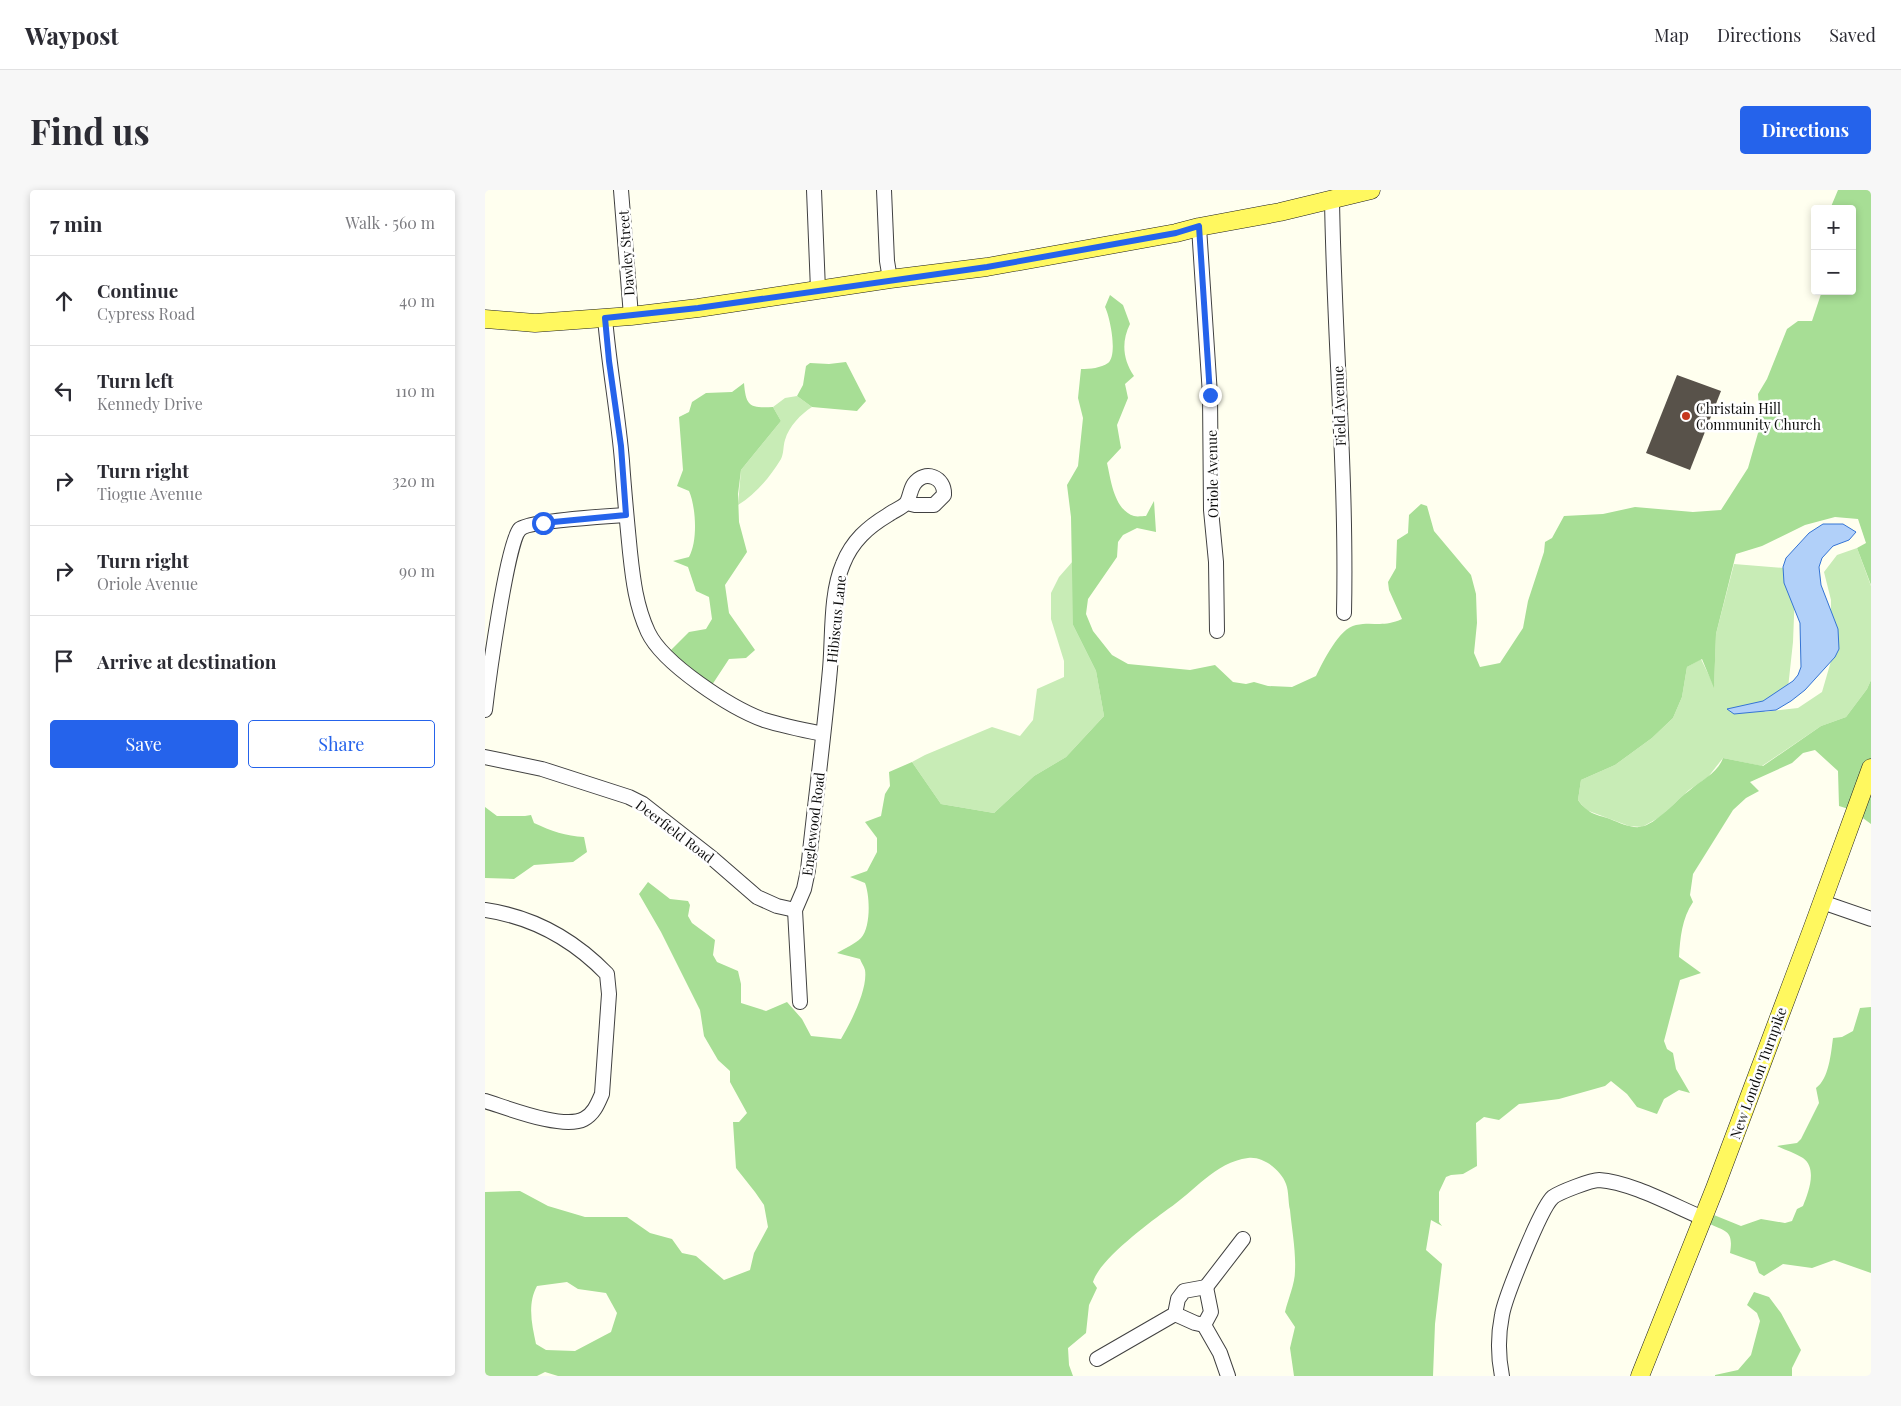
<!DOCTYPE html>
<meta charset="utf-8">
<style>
body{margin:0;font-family:"Playfair Display",serif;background:#f7f7f7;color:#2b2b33}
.controls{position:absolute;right:15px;top:15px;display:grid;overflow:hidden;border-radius:5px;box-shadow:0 2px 8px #0003}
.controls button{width:45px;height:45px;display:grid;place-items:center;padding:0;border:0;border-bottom:1px solid #e1e1e2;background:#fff;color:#2b2b33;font:25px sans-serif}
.stop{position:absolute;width:15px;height:15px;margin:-11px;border:4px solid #2563eb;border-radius:50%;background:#fff}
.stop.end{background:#2563eb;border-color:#fff;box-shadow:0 1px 5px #0008}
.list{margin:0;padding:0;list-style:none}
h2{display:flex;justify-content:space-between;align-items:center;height:65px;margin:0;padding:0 20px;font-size:21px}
h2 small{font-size:16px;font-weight:400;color:#7c7c81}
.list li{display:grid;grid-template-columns:32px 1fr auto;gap:15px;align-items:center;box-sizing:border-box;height:90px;padding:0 20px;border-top:1px solid #e1e1e2}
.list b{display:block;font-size:19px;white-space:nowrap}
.list p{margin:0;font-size:16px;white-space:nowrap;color:#7c7c81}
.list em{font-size:16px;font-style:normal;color:#7c7c81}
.actions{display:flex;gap:10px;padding:15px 20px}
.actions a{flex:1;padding:11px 0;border:1px solid #2563eb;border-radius:5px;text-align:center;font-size:18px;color:#2563eb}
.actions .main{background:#2563eb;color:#fff}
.icon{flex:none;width:28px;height:28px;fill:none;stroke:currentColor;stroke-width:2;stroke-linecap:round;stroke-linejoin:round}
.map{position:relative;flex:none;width:1386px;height:1186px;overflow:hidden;border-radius:5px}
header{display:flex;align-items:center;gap:30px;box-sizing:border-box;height:70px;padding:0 25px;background:#fff;border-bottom:1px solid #e1e1e2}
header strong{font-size:24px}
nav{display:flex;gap:28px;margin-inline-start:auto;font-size:18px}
.intro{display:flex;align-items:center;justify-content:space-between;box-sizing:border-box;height:120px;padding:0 30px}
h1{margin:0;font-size:35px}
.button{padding:12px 22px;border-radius:5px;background:#2563eb;color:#fff;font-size:18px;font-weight:700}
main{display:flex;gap:30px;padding:0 30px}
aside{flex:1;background:#fff;border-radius:5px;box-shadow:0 2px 8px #0003}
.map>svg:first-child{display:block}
.green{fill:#c8ecb6}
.forest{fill:#a7de95;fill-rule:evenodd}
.water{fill:#b1d0f9;stroke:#3474d5}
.building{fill:#58524a}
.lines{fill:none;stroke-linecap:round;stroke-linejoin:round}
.minor-casing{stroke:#414141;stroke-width:16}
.major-casing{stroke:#1f1f1f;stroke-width:19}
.minor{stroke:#fff;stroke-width:14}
.major{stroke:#fff85f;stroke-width:18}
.route{stroke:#2563eb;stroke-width:6}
.poi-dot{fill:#c6381e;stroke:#fff;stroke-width:2}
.labels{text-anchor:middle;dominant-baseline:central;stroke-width:5;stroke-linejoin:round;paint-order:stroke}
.street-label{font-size:14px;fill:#0e0e0e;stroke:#fff}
.poi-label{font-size:14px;fill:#0e0e0e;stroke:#fff;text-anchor:start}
</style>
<header>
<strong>Waypost</strong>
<nav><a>Map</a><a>Directions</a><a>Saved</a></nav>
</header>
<div class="intro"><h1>Find us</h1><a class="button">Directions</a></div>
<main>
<aside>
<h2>7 min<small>Walk · 560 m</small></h2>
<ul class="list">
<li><svg class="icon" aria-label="ahead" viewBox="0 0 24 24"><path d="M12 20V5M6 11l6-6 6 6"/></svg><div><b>Continue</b><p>Cypress Road</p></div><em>40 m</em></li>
<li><svg class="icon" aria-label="left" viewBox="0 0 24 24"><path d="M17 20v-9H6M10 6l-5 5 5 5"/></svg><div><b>Turn left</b><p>Kennedy Drive</p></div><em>110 m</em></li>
<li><svg class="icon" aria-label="right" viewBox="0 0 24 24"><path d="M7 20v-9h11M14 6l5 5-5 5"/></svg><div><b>Turn right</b><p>Tiogue Avenue</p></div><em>320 m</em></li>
<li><svg class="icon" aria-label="right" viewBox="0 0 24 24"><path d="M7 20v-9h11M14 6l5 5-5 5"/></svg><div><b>Turn right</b><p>Oriole Avenue</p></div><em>90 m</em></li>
<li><svg class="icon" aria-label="arrive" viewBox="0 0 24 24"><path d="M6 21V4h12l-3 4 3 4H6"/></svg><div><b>Arrive at destination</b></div></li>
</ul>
<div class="actions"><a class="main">Save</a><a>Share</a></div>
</aside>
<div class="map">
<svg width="1386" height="1186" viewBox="0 0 1386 1186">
<rect width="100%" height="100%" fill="#ffffef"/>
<g class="green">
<path d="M 312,206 L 327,217 C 316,224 304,236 300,250 C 298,256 299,263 296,269 C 285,287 271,304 253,315 L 256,280 L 296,231 L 288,217 L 300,208 Z"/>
<path d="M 1372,358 L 1386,396 L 1386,490 L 1382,499 L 1361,527 L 1336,536 L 1277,576 L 1238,568 L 1223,587 L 1204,600 L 1175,627 L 1157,637 L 1144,636 L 1101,620 L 1093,610 L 1096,590 L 1130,575 L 1167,548 L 1188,528 L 1197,507 L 1202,477 L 1216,469 L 1229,496 L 1231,444 L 1249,374 L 1299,378 L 1310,401 L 1308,452 L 1303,498 L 1279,522 L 1313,518 L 1337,502 L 1346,471 L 1346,410 L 1339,382 L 1352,365 Z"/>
<path d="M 588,371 L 588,435 L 611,481 L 619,526 L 581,567 L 549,586 L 509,623 L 456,614 L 427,572 L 440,565 L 507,537 L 535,546 L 548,530 L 552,499 L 579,487 L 579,471 L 566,429 L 566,403 L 574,387 Z"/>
</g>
<g class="forest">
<path d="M 1353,0 L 1386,0 L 1386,395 L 1372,358 L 1381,353 L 1373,329 L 1350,327 L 1320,335 L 1277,356 L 1251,364 L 1231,444 L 1229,498 L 1217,469 L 1202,477 L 1197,507 L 1188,528 L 1167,548 L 1130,575 L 1096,590 L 1093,610 C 1103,624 1110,624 1125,629 C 1135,633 1145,638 1155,637 C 1171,635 1192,609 1205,600 C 1216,590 1233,583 1238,568 L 1278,576 L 1336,536 L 1361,527 L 1382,499 L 1386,490 L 1386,634 L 1367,620 L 1354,616 L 1353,581 L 1330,560 L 1318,563 L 1307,573 L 1265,592 L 1274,601 L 1261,608 L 1248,620 L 1208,684 L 1205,705 L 1208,712 C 1197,728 1195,748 1194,767 L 1216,783 L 1195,790 L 1179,851 L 1182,859 L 1188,863 L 1191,879 L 1205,903 L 1194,900 L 1179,909 L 1172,924 L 1152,917 L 1142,904 L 1126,891 L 1120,896 L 1074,909 L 1034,914 L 1014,930 L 999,927 L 991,933 L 992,976 L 978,984 L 966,985 L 961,987 L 954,1002 L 954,1032 L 957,1036 L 946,1030 L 941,1060 L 957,1074 L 950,1134 L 948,1186 L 809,1186 L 805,1158 L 810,1137 L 800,1122 C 803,1109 810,1094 810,1081 C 811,1060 807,1041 805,1020 C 803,1012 804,1002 801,994 C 796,980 778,966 763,968 C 730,972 709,1002 683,1019 C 664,1033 614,1070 608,1092 L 612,1098 L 604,1115 L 601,1143 L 583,1158 L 584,1175 L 588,1186 L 73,1186 L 60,1182 L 52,1186 L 0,1186 L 0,1002 L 35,1001 L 63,1016 L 100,1027 L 142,1027 L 165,1043 L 187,1049 L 197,1063 L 211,1066 L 239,1090 L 265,1080 L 269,1063 L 283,1037 L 279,1015 L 270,1002 L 251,978 L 248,932 L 254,932 L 262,923 L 245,892 L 245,881 L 233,870 L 219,846 L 215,820 L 176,742 L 154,704 L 163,692 L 185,709 L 203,711 L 205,715 L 203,726 L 207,733 L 230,750 L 228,765 L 232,772 L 253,781 L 256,794 L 256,813 L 281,821 L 302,812 L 317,829 L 326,846 L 356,849 C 366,832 383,799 380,780 C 379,776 376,772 375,769 L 352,763 C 359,759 370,754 376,748 C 386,737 385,706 380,693 L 365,687 L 382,681 L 392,662 L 392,648 L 380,632 L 396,626 L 400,604 L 405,596 L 404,582 L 427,572 L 456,614 L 509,623 L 549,586 L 581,567 L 619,526 L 611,481 L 588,435 L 586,327 L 582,295 L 593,276 L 598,228 L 593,208 L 596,179 C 605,179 616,178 623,173 C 633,165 625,127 620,117 L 625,105 L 638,115 L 645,134 C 636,152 638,170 649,186 L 640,194 L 643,208 L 632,235 L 636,258 L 622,273 C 626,290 629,320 649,326 C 652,327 658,326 661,326 L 669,311 L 671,342 L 652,338 L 638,345 L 633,352 L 632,367 L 603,409 L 601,424 L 608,441 L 627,465 L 643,474 L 705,480 L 730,475 L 748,492 L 761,494 L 769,492 L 783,496 L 807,497 L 831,486 C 838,472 854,438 871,435 C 889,431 897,438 917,429 L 904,400 L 903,392 L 911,378 L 912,350 L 923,343 L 924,325 L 936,314 L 942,316 L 949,341 L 986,385 L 991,404 L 992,433 L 989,463 L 995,477 L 1015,473 L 1038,438 L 1043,411 L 1059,362 L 1060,352 L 1067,348 L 1079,326 L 1118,324 L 1150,317 L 1208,322 L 1236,320 L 1263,278 L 1275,236 L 1273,204 L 1282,189 L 1302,139 L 1313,131 L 1327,131 L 1337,101 L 1367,101 L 1367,19 L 1345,19 ZM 82,1092 L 93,1099 L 121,1103 L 132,1123 L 126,1142 L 90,1161 L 61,1160 L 51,1154 C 47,1135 42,1114 52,1096 Z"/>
<path d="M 361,172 L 381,211 L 372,221 L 327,217 L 312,206 L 318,195 L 321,176 L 325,173 L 344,174 Z"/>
<path d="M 259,193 C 261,217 265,218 288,217 L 296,231 L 256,280 L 253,304 L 254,332 L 262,362 L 240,395 L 244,423 L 270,460 L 261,468 L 244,469 L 225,498 L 181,465 L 204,442 L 221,439 L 227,429 L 224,407 L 211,401 L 203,377 L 188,371 L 204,367 C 213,351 211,317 204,301 L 192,296 L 198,280 L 194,227 L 204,222 L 207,212 L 221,203 L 247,202 Z"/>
<path d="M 0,617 L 12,626 L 40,626 L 46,625 L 49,633 C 66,641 81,646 99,647 L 102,662 L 88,672 L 49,675 L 29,689 L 0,688 Z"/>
<path d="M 1386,817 L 1386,1083 L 1349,1070 L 1327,1078 L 1298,1074 L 1279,1086 L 1274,1083 L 1270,1072 L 1245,1063 C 1249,1039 1240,1042 1221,1032 L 1224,1023 L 1256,1036 L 1276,1029 L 1300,1033 L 1307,1031 L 1312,1019 L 1318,1016 C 1323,1003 1333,979 1318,968 C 1310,963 1300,960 1292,956 L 1312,953 L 1316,949 L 1334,913 L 1331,898 C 1344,889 1346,863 1348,848 L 1357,847 L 1368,841 L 1375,818 Z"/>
<path d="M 1269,1102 L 1284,1107 L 1296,1123 L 1316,1160 L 1307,1178 L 1307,1186 L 1230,1186 L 1230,1185 L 1253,1180 L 1266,1165 L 1275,1131 L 1272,1123 L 1262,1115 Z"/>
</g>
<path class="water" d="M 1338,334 L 1358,334 L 1371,342 L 1364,350 L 1348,356 L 1337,368 L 1334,377 L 1336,395 L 1353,439 L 1354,459 L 1350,467 L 1320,500 L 1306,511 L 1291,520 L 1249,524 L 1242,519 L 1278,511 L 1308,491 L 1313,485 L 1316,477 L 1315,433 L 1299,393 L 1298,377 L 1301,368 L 1324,343 Z"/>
<path class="building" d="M 1192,185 L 1236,201 L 1205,280 L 1161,263 Z"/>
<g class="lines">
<defs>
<g id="minor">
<path d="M 136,0 L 146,126"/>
<path d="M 329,0 L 333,100"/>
<path d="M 399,0 L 402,71 L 405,89"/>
<path d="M 847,9 C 849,147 862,285 859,423"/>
<path d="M 714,37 L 725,205 L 726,320 L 731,372 L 732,441"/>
<path d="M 120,128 C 124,176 133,223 137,271 C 139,301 142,331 145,362 C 148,390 151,416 163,442 C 178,474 246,518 279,530 C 298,536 318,540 338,544"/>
<path d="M 0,520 C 3,494 22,351 35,339 C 44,331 124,326 141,325"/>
<path d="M 0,567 L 57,579 L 144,607 L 158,614 L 227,668 L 272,707 L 292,716 L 310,720"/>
<path d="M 1337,712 L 1386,729"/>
<path d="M 0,720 C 49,727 88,749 122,784 L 124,804 L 117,904 C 113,913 109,924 99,929 C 78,940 23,918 0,911"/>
<path d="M 315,812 L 310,720 L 319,699 L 323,680 C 330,613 339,546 345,479 C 348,447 345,404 358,374 C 367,351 383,337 403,325 C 408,321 419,317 422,312 C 425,307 425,300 429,294 C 440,279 460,287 459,305 L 449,315 L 430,315 L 422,313"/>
<path d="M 721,1097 L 758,1049"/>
<path d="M 719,1135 L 735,1163 L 743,1186"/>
<path d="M 612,1169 L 690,1124 L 693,1109 L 699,1101 L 721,1097 L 726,1122 L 719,1135 L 710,1133 L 690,1124"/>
<path d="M 1017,1186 C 1013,1166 1013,1145 1017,1125 C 1020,1108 1056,1017 1068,1007 C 1075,1002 1106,990 1114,990 C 1146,992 1189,1016 1218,1028"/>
</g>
<g id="major">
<path d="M 0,129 L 50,133 L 146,126 L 213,118 L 405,89 L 502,77 L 691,43 L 714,37 L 795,22 L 886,0"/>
<path d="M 1155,1186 L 1230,998 L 1328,737 L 1386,578"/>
</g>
</defs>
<use href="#minor" class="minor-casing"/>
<use href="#major" class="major-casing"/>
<use href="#minor" class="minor"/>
<use href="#major" class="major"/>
</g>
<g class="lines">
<path class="route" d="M 58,333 L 141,325 L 136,256 L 124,171 L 120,128 L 213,118 L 502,77 L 691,43 L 714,36 L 725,205"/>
</g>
<circle class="poi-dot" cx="1201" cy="226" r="5"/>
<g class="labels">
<g class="street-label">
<text transform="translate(141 63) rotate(-94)">Dawley Street</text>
<text transform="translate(854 216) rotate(-92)">Field Avenue</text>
<text transform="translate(727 284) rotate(-91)">Oriole Avenue</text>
<text transform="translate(351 429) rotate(-84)">Hibiscus Lane</text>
<text transform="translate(328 634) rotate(-83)">Englewood Road</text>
<text transform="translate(190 641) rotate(37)">Deerfield Road</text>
<text transform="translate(1273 883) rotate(-70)">New London Turnpike</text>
</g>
<g class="poi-label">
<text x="1211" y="218">Christain Hill<tspan x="1211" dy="16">Community Church</tspan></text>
</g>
</g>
</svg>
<div class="controls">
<button>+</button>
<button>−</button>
</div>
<div class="stop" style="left:58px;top:333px"></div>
<div class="stop end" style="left:725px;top:205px"></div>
</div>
</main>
